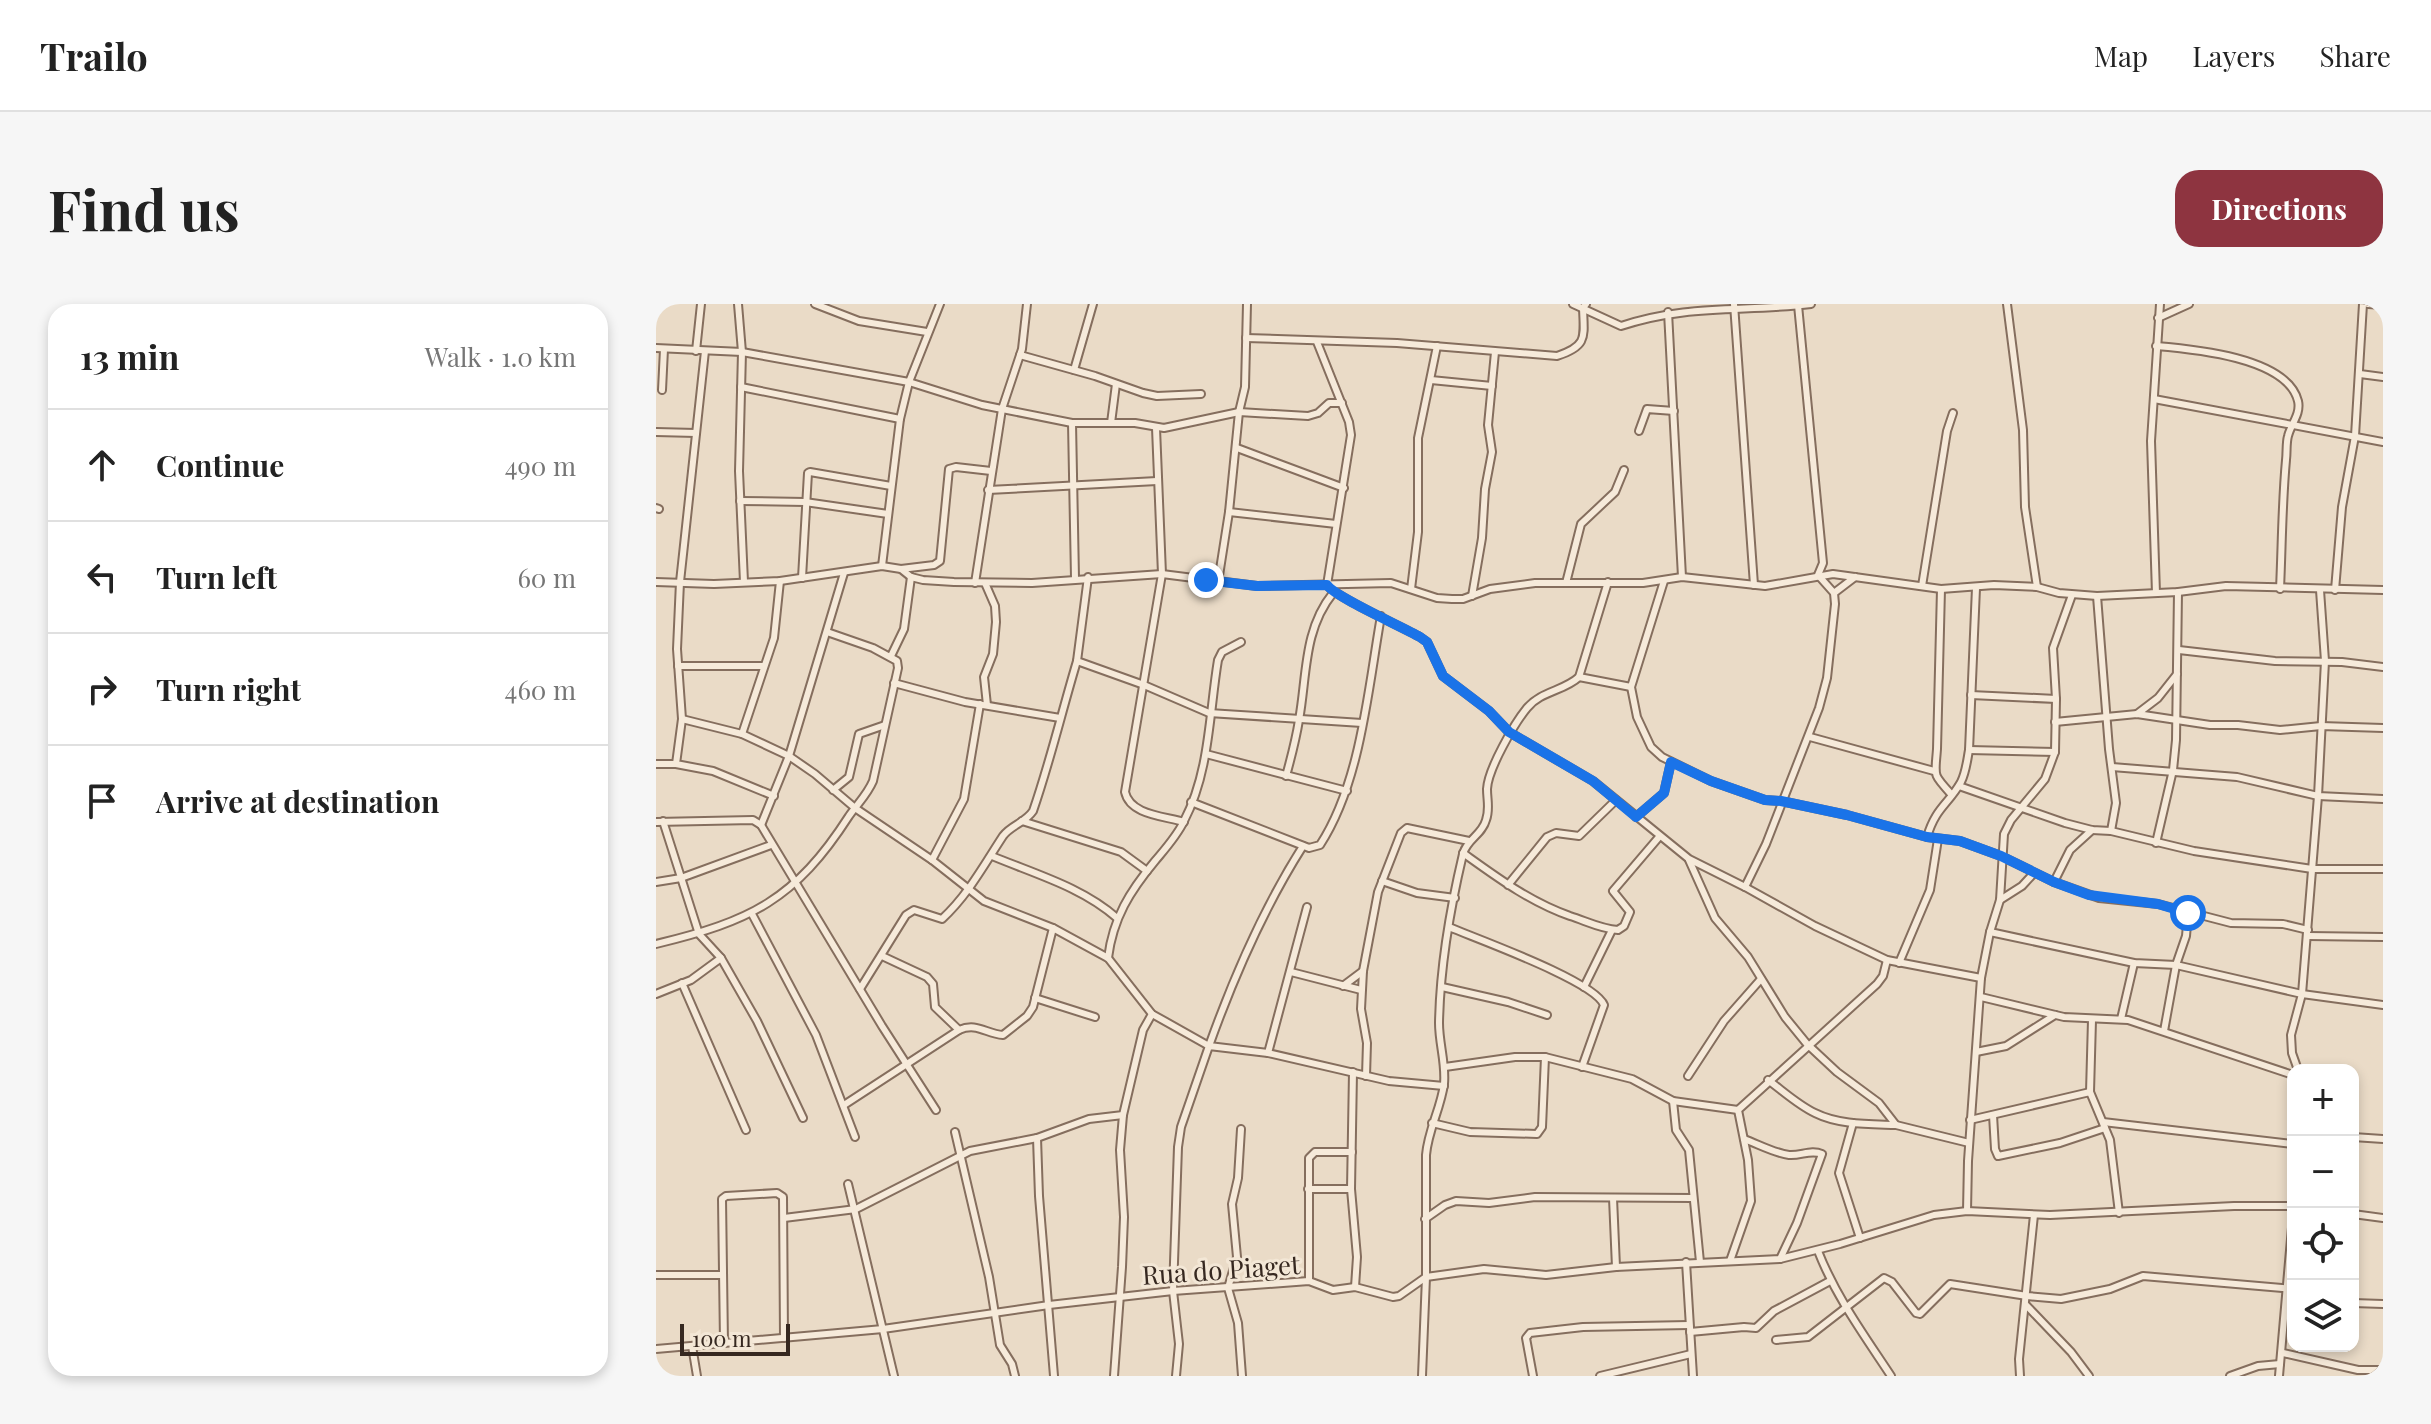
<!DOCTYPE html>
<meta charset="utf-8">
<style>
body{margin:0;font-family:"Playfair Display",serif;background:#f6f6f6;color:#222}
.controls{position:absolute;right:24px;bottom:24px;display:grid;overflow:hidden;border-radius:16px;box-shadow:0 4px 12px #0003}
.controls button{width:72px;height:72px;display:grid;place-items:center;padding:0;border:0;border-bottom:2px solid #e0e0e0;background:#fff;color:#222;font:40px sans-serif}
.scale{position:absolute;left:24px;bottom:20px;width:110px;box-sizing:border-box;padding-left:8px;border:4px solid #362820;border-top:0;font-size:22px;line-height:28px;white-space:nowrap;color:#362820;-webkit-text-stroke:6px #f3e7d6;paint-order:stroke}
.stop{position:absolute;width:24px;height:24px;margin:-18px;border:6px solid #1a73e8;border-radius:50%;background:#fff}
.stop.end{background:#1a73e8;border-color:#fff;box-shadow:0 2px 8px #0008}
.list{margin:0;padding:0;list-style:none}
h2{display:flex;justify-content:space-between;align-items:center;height:104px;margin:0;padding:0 32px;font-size:34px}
h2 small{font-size:26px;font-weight:400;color:#767676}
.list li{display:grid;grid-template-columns:52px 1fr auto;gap:24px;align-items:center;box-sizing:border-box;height:112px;padding:0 32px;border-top:2px solid #e0e0e0}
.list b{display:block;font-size:30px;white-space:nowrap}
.list em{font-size:26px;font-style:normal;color:#767676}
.icon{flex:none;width:44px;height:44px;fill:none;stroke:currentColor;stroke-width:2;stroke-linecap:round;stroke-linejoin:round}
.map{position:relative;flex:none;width:1727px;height:1072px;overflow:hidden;border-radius:24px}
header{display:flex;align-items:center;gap:48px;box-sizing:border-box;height:112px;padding:0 40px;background:#fff;border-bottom:2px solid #e0e0e0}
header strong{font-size:38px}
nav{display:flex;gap:44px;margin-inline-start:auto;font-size:28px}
.intro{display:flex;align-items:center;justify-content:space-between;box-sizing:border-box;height:192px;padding:0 48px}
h1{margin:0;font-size:56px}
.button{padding:20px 36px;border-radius:24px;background:#8e3440;color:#fff;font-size:28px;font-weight:700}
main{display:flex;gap:48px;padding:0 48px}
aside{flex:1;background:#fff;border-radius:24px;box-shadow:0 4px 12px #0003}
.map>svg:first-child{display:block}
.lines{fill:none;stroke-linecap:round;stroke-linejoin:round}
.minor-casing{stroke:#856e5e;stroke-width:10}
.minor{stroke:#f6eada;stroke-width:6}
.route{stroke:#1a73e8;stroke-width:10}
.labels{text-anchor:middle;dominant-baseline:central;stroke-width:6;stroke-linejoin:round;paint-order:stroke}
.street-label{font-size:26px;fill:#362820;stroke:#f3e7d6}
</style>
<header>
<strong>Trailo</strong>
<nav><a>Map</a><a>Layers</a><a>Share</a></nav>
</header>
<div class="intro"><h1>Find us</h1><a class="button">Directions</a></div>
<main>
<aside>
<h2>13 min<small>Walk · 1.0 km</small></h2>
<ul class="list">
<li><svg class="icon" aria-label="ahead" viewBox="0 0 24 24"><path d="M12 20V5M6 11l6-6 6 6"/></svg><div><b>Continue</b></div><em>490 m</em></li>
<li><svg class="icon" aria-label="left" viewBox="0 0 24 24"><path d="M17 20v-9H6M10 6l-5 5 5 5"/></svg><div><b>Turn left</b></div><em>60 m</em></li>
<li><svg class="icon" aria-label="right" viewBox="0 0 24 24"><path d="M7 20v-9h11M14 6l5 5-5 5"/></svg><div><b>Turn right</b></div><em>460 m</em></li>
<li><svg class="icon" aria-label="arrive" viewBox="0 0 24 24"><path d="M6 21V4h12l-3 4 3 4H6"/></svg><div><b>Arrive at destination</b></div></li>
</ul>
</aside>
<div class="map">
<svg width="1727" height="1072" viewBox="0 0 1727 1072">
<rect width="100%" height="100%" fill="#eadbc7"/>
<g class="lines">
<defs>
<g id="minor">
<path d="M 82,0 L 86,48 L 83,167 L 88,278"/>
<path d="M 159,0 L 203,17 L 271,28"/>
<path d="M 917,0 L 965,22 C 1030,0 1088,8 1155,0"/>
<path d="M 1078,0 L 1098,281"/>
<path d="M 1351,0 L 1367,126 L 1369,203 L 1381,283"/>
<path d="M 1712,0 L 1727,1"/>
<path d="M 1012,8 L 1026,273"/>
<path d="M 1502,14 L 1533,0"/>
<path d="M 590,34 L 741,39 L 901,52 C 932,42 928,33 927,4 L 930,0"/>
<path d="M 661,38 L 693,118 L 695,131 L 671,281 C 679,293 747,323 764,333 L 771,338 L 787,372 L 833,407 L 853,428 L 937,477 L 1033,555 L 1089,583 L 1159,622 L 1231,656 L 1325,674"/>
<path d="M 1500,42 C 1536,45 1631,53 1642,97 C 1645,110 1635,120 1632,132 C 1630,139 1631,148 1630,156 C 1626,199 1626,242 1624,285"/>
<path d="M 0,44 L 86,48 L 253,78 L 326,101 L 416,119 L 479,119 L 508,124 L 583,108 L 652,112 L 662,109 L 673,99 L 686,99"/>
<path d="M 40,47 L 45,0"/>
<path d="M 49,47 L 24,278 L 21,345 L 26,415 L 20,460 L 57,467 L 118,492"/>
<path d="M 364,51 L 439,72 L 487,89 L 501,92 L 545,90"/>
<path d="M 418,66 L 437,0"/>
<path d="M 1704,70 L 1727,73"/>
<path d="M 775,76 L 836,82"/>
<path d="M 85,83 L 244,115"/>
<path d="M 6,86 L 8,45"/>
<path d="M 1498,95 L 1727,138"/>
<path d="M 416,119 L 419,274"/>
<path d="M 455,119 L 460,80"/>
<path d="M 500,124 L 506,270 L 469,488 C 474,511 508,512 528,518"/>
<path d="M 983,127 L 991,105 L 1018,107"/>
<path d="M 0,128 L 40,129"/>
<path d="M 581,144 L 688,184"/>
<path d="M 332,186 L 501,177"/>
<path d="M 84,197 L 149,198 L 232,210"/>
<path d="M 0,204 L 3,205"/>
<path d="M 573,208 L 680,220"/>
<path d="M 226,262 L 244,115 L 253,78 L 284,0"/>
<path d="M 245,265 L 278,261 L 284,257 L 293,165 L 300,163 L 335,167"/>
<path d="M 432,273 L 421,357 L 488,381 L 553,409 L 706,419"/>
<path d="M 146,274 L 152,169 L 154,168 L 235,182"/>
<path d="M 1008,277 L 975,383 L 981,413 L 995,443 L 1006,453 L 1055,477 L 1109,496 L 1125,497 L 1191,511 L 1271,533 L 1304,537 L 1345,552 L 1398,578 L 1443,594 L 1502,600 L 1575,619 L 1627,620 L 1652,626"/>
<path d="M 0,278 L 58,280 L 124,277 L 226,262 L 245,265 L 255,273 L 267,276 L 298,278 L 376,279 L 506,270 L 601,282 L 735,279 L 781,294 L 796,295 L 807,295 L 834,285 L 879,279 L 987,279 L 1026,273 L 1109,282 L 1177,270 L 1285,285 L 1338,281 L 1381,283 L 1403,289 L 1441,292 L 1522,288 L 1570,282 L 1727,286"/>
<path d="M 562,278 L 573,208 L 583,108 L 589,83 L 591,0"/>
<path d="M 319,279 L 346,105 L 366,45 L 371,0"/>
<path d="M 329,279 L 339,302 L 340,318 L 337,350 L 328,373 L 331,401"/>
<path d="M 910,279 L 925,220 L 959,188 L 968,166"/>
<path d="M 1266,282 L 1291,127 L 1297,109"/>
<path d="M 755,285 L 762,228 L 762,134 L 781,42"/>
<path d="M 1285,285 L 1281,445 C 1279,473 1276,469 1295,490"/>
<path d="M 1679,286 L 1686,203 L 1699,132 L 1707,0"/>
<path d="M 1178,289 L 1199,273"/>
<path d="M 1500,289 L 1495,137 L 1504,0"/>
<path d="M 816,292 L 826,234 L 829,185 L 836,148 L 832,121 L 839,48"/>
<path d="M 1441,292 L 1453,445 L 1460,499 L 1455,527"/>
<path d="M 1523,346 L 1619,357 L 1686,358 L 1727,363"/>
<path d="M 235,352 L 248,325 L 255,273"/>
<path d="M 22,362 L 108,362"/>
<path d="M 923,373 L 975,383"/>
<path d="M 238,379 L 309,398 L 404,414"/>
<path d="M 1315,391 L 1400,395"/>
<path d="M 1481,410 L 1502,394 L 1521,370"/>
<path d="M 26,415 L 86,430 L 133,452 L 159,470 L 199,504 L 276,556 L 328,597 L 397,624 L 452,654 L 496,710 L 553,742 C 578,672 607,605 647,542"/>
<path d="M 1399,418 L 1481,410 L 1554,421 L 1582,421 L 1624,426 L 1665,422 L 1727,424"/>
<path d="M 86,430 L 118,334 L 124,277"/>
<path d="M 1154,433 L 1278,467"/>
<path d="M 1313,446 L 1399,448"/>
<path d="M 550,450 L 691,487"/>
<path d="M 0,460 L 20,460"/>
<path d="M 1456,463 L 1581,473 L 1662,492 L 1727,495"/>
<path d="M 630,472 C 635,454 640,435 643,416 C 651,373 647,326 677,289"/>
<path d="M 1303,482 L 1409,519 L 1436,526 L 1455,527 L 1538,547 L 1656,565 L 1727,565"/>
<path d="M 177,486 L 193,473 L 203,430 L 229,421"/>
<path d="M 535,498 L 653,544 L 664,541 C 705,478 712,385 725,312"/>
<path d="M 980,513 L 1008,489 L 1015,458"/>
<path d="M 7,517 L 43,630 L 65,654 L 101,717 L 147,814"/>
<path d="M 366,517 L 465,548 L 491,567"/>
<path d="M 0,518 L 97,516 L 105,521 L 226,722 L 280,806"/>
<path d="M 105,521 L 133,452 L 188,269"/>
<path d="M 1271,533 C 1280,503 1292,501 1305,478 C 1310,468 1311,457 1313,446 L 1320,284"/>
<path d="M 1500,539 L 1517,466 L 1520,436 L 1522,288"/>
<path d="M 807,549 C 842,574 874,598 914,612 C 930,617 945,625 962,626 L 968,622 L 974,608 L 957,587 L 1003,533"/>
<path d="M 336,552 C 379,570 426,583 461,614"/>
<path d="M 276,556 L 308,495 L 324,400"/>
<path d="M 1033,556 L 1059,614 L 1092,653 L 1129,713 L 1151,740 L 1181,768 L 1223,799 L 1240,821 L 1313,839"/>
<path d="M 726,577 L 761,589 L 799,594"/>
<path d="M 0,578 L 25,574 L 115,541"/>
<path d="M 1398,578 L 1414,546 L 1436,526"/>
<path d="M 852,581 L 891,533 L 900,529 L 923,532 L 960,496"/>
<path d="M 1089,583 L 1110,540 L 1163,404 L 1171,374 L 1179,300 L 1178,289 L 1162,271 L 1167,259 L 1142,1"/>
<path d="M 1344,596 L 1366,582 L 1378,569"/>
<path d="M 96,610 L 160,731 L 199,833"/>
<path d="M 793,623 C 821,635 939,677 948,701 L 926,763"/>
<path d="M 1334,628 L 1478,659 L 1520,661 L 1646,690 L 1727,701"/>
<path d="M 1652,632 L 1727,633"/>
<path d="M 0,640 C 95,617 139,596 193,512 C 202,499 211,491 217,477 L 242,364 L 241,357 L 217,344 L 171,328"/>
<path d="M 226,652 L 271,673 L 277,680 L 279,703 L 303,726"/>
<path d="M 452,654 C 457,614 474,587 499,557 C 509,545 521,532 528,517 C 554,467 553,410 562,356 L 566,348 L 585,338"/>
<path d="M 1243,659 L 1274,586 L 1282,535"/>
<path d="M 635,668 L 705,686"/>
<path d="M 26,679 L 90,826"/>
<path d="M 687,682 L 707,667"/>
<path d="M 786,683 L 852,698 L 891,711"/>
<path d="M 928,683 L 956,626"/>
<path d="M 204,685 L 250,611 L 258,606 L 286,615 C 312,591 328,561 347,532 C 355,521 369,519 377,507 C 394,458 406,407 421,357"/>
<path d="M 0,690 L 35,676 L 65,654"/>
<path d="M 1325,693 L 1408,713 L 1472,716 L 1637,771"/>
<path d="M 379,694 L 439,713"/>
<path d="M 1465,715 L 1478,659"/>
<path d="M 1508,727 L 1520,661 L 1530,632 L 1532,609"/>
<path d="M 1320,748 L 1350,742 L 1399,711"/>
<path d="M 612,749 L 651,603"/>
<path d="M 789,763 L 859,753 L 889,753 L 976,775 L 1017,797 L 1082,806"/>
<path d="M 1642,766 L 1636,749 L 1635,731 L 1646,690 L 1662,492 L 1669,357 L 1664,286"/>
<path d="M 697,768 L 695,885 L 701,953 L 699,983"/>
<path d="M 710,772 L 711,739 L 705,705 L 707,667 L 722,588 L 745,529 L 751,524 L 813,537"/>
<path d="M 1032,772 L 1068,717 L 1105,675"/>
<path d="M 1112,776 C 1127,787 1142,801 1159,809 C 1183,821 1213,820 1240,821"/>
<path d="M 1434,788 L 1436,716"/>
<path d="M 1017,797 L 1020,826 L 1033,846 L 1044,958"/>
<path d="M 188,801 L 303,726 C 321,718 330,730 347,731 L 371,712 L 377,703 L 397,624"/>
<path d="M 1337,811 L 1339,845 L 1342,852 L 1404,839 L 1449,824"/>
<path d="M 1314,816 L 1434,788 L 1454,836 L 1463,909"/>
<path d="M 1447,818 L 1637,840"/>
<path d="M 776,819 L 814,828 L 881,830 L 886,823 L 889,753"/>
<path d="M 1197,819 L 1183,869 L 1204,934"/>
<path d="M 585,825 L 582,874 L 576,900 L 581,953 L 572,984 L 582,1019 L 586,1072"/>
<path d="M 299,828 L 333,973 L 344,1041 L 356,1060 L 359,1072"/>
<path d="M 1697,833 L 1727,835"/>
<path d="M 381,834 L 383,892 L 398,1072"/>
<path d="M 1088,835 C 1102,840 1118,849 1133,851 C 1145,852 1155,845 1166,850 L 1141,919 L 1124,955"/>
<path d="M 192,880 L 238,1072"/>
<path d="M 652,885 L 695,885"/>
<path d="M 957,894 L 960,963"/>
<path d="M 1311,907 L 1312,857 L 1325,674 L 1334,628 L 1344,596 L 1348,530 L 1355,516 L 1389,475 L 1399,448 L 1400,395 L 1397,344 L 1416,291"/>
<path d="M 1697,910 L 1727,914"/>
<path d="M 128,914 L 200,905 L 314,847 L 381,834 L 433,815 L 467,811 L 487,726 L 496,710"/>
<path d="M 769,915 L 789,901 L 800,897 L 833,899 L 879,893 L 1037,894"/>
<path d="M 1162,947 C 1180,993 1208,1031 1235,1072"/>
<path d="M 1074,957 L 1095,897 L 1092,856 L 1082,806 L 1221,680 L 1227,672 L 1231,656"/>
<path d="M 1030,958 L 1037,1072"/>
<path d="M 0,971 L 67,971"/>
<path d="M 653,977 L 653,854 L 659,848 L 696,848"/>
<path d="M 1697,999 L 1727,1000"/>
<path d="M 1370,1001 L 1415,1048 L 1433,1072"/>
<path d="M 1034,1028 L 1088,1023 L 1100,1024 L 1118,1007 L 1174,977"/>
<path d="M 1120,1036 L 1152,1033 L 1228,974 L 1236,978 L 1260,1009 L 1264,1010 L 1294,980 L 1371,992 L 1405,995 L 1454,985 L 1487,972 L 1637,985"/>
<path d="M 68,1039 L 66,895 L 70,892 L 121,889 L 127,893 L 128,1034"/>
<path d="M 36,1042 L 41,1072"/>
<path d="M 0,1045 L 227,1025 L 393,1001 L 517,987 L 653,977 L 677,986 L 699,983 L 737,993 L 743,992 L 770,973 L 828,965 L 890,971 L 960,963 L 1124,955 L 1184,940 L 1278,911 L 1311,907 L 1394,911 L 1578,902 L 1637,902"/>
<path d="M 1627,1049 L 1702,1066 L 1727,1066"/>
<path d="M 458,1072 L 466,963 L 468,913 L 464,846 L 467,811"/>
<path d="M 520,1072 L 523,1040 L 517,987 L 522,843 L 525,823 L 553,742 L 612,749 L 733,777 L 788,782"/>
<path d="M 766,1072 L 770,973 L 770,851 C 772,826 785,804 788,780 C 790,759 783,740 783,719 C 784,663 794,605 807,550 C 811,535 826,531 830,516 C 834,505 831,496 831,485 C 832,465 858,420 871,404 C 885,387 908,387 923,373 L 952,278"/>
<path d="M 877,1072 L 870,1034 L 874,1029 L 927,1023 L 1033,1021"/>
<path d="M 944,1072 L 1035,1050"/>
<path d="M 1364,1072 L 1363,1055 L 1378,911"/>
<path d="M 1574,1072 L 1602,1062 L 1624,1060"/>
<path d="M 1623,1072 L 1637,912"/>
</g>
</defs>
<use href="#minor" class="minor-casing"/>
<use href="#minor" class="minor"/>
</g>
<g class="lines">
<path class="route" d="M 550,276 L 601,282 L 671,281 C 679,293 747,323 764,333 L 771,338 L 787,372 L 833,407 L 853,428 L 937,477 L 980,513 L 1008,489 L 1015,458 L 1055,477 L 1109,496 L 1125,497 L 1191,511 L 1271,533 L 1304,537 L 1345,552 L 1398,578 L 1433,591 L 1502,600 L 1532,609"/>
</g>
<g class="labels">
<g class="street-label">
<text transform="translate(565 965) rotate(-4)">Rua do Piaget</text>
</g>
</g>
</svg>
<div class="controls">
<button>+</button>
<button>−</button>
<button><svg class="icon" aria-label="locate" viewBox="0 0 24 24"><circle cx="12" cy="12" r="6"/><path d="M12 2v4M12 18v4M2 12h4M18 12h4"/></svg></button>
<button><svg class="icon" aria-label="layers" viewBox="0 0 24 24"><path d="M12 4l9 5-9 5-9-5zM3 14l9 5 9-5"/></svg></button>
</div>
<div class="scale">100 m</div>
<div class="stop" style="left:1532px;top:609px"></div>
<div class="stop end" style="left:550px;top:276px"></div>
</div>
</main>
